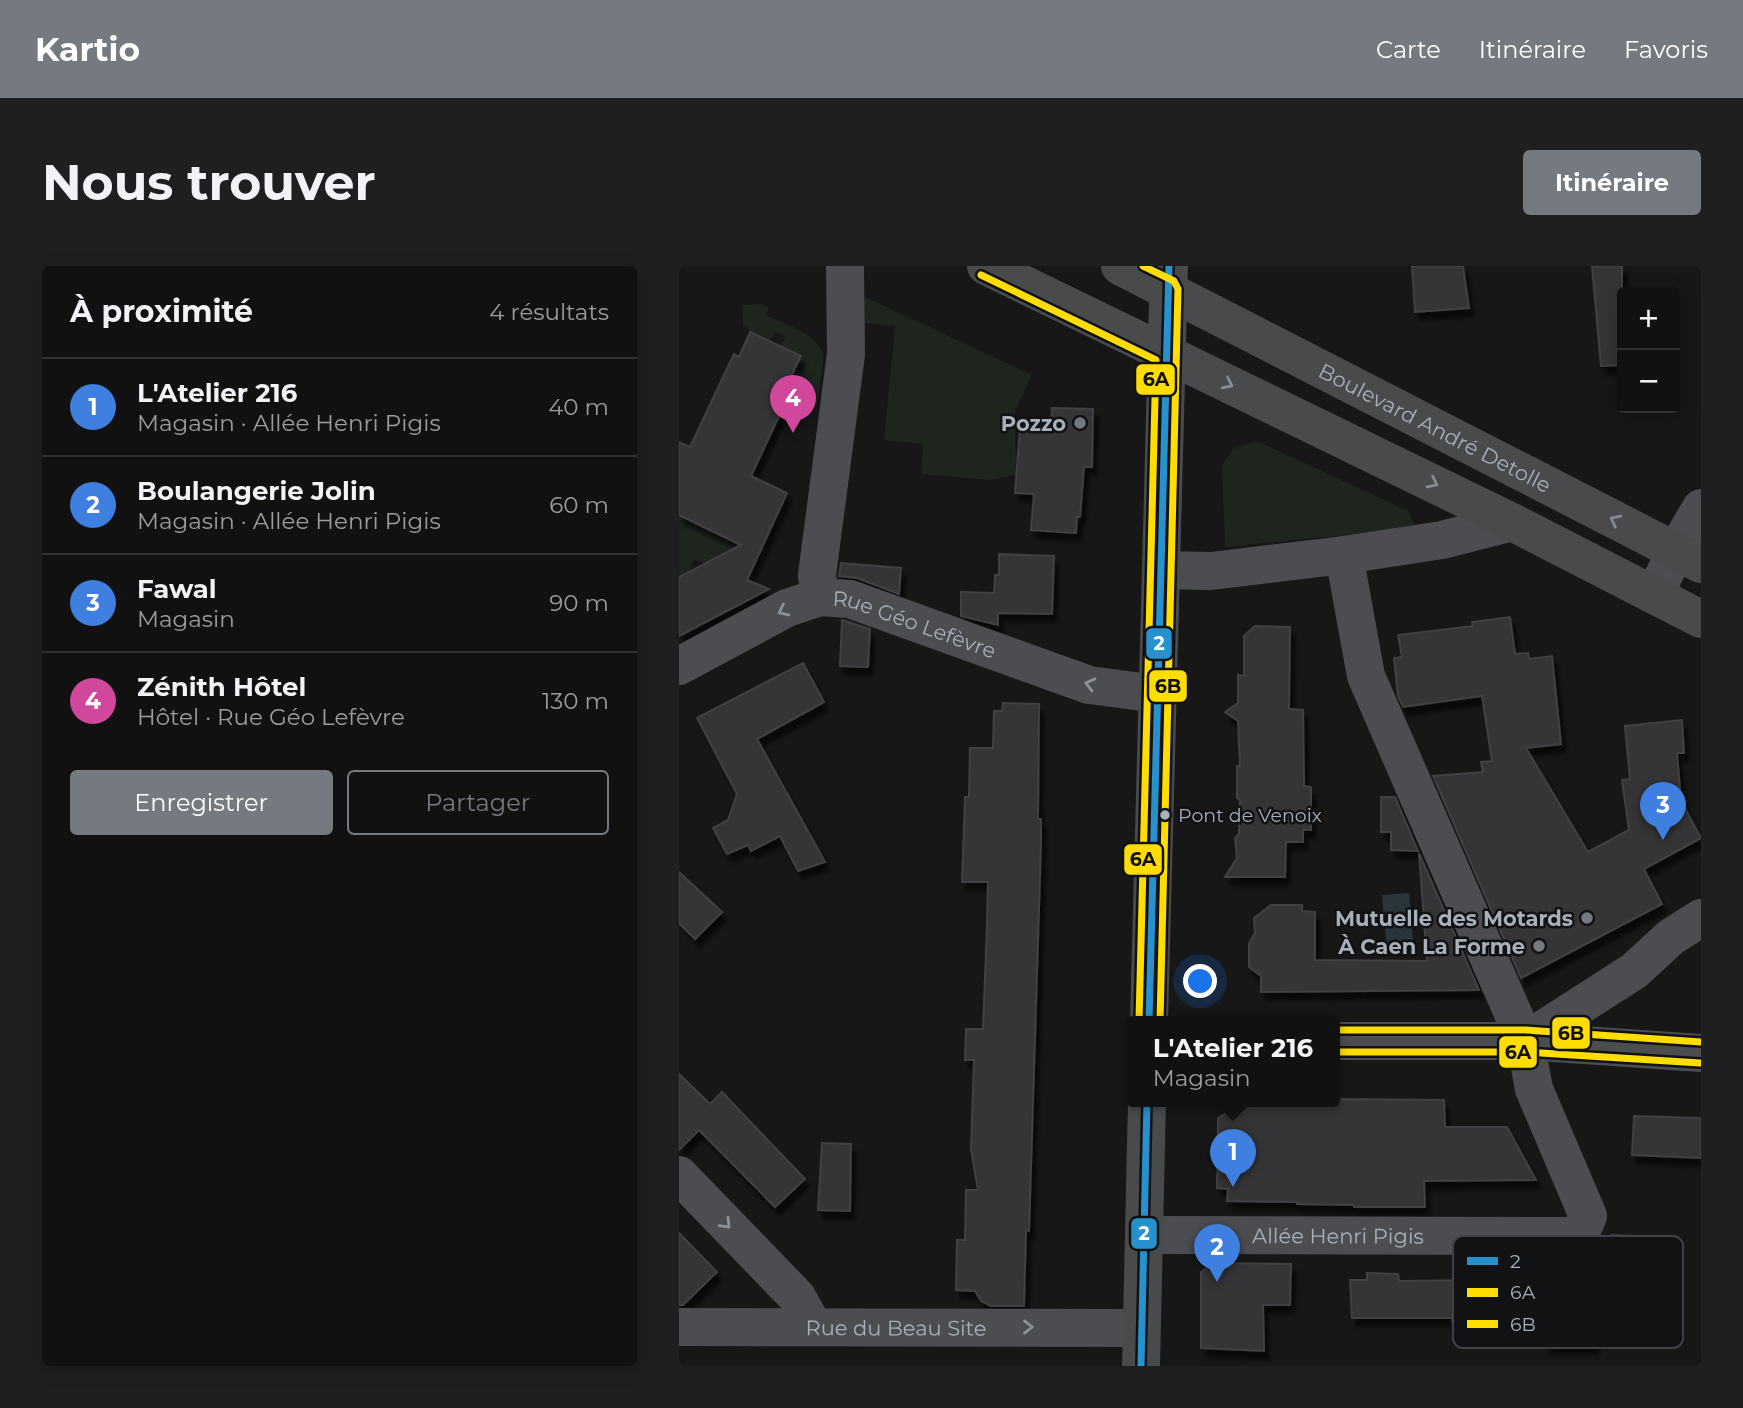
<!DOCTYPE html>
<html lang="fr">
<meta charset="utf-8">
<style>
body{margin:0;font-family:Montserrat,sans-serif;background:#1e1f20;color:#f1f3f6}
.controls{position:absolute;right:21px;top:21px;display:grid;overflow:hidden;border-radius:7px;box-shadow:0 4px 18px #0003}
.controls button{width:63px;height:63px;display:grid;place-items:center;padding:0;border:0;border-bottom:2px solid #303132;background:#111112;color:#f1f3f6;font:35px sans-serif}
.you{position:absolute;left:522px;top:716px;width:24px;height:24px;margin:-18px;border:5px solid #fff;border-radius:50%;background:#1a73e8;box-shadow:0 0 0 10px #1a73e833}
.badge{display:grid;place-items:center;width:46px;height:46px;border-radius:50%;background:#757a81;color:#fff;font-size:23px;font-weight:700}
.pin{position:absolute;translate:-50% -58px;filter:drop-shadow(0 2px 4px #0008)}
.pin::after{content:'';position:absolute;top:37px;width:24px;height:21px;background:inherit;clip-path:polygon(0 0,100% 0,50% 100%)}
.popup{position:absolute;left:447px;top:750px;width:214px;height:91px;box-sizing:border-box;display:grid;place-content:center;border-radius:7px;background:#111112;filter:drop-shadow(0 2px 5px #0005);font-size:23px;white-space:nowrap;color:#9c9d9f}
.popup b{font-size:26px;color:#f1f3f6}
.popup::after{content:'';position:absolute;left:50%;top:100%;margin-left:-14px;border:14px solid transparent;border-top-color:#111112}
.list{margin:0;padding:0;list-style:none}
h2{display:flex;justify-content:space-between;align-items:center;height:91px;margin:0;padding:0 28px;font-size:30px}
h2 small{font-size:23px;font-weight:400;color:#9c9d9f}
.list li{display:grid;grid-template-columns:46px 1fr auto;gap:21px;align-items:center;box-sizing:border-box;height:98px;padding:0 28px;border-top:2px solid #303132}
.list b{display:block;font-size:26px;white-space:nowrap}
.list p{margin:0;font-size:23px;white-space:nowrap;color:#9c9d9f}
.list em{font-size:23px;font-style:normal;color:#9c9d9f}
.actions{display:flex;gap:14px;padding:21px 28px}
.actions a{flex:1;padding:16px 0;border:2px solid #757a81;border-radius:7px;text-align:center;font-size:24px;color:#757a81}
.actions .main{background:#757a81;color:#fff}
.map{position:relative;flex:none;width:1022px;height:1100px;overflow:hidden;border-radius:7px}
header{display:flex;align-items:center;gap:42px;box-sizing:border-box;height:98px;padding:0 35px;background:#757a81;color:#fff}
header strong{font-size:33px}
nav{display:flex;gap:38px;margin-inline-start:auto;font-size:24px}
.intro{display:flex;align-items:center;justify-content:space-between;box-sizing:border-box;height:168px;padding:0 42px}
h1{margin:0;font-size:49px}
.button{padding:18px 32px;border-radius:7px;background:#757a81;color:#fff;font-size:24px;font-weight:700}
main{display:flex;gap:42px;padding:0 42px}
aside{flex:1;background:#111112;border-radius:7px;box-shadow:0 4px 18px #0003}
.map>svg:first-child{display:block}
.green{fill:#1d251d}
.water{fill:#29343b}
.building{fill:#353537;stroke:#404144;stroke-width:2;filter:url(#shadow)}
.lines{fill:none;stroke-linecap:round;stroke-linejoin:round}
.minor{stroke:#4b4d51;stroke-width:38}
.major{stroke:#484a4c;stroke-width:38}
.bus-1-casing{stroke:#111214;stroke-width:12}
.bus-2-casing{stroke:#111214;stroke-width:12}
.bus-3-casing{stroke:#111214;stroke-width:12}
.bus-1{stroke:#2691cd;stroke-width:7}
.bus-2{stroke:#fd0;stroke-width:7}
.bus-3{stroke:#fd0;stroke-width:7}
.oneway{stroke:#868c94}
.oneway2{stroke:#8b929a}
.poi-dot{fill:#757a81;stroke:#111214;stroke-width:2.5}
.bus-dot{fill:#a7afba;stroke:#111214;stroke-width:2.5}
.labels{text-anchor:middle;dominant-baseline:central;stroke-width:5;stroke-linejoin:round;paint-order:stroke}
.bus-label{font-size:19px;fill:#a7afba;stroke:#111214;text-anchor:start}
.poi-label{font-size:21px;font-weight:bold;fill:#a7afba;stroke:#111214;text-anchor:end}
.street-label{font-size:21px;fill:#a7afba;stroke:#111214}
.key{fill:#111214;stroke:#3e4146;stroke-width:2}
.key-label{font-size:19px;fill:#a7afba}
.line-badge{stroke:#111214;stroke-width:2.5}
.badge-label{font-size:19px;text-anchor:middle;font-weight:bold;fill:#fff}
.pale-badge-label{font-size:19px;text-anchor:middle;font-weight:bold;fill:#111}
</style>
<header>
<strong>Kartio</strong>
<nav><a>Carte</a><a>Itinéraire</a><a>Favoris</a></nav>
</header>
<div class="intro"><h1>Nous trouver</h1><a class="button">Itinéraire</a></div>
<main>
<aside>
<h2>À proximité<small>4 résultats</small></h2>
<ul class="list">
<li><span class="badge" style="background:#3f7fe0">1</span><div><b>L'Atelier 216</b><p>Magasin · Allée Henri Pigis</p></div><em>40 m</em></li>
<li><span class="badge" style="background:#3f7fe0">2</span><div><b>Boulangerie Jolin</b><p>Magasin · Allée Henri Pigis</p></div><em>60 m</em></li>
<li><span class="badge" style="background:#3f7fe0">3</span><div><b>Fawal</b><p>Magasin</p></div><em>90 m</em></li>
<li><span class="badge" style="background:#d1479c">4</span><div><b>Zénith Hôtel</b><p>Hôtel · Rue Géo Lefèvre</p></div><em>130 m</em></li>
</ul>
<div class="actions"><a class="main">Enregistrer</a><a>Partager</a></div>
</aside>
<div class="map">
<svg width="1022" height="1100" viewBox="0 0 1022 1100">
<defs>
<filter id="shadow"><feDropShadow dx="4.5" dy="8" stdDeviation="2" flood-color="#0009"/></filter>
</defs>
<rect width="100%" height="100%" fill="#171718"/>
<g class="green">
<path d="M 180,28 L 353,109 L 336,145 L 337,209 L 311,214 L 242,208 L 244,178 L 205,174 L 216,60 L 185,57 Z"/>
<path d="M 82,38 L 90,41 L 87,49 C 108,59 135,66 145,88 L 138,140 L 123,138 L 119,130 L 111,126 L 116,117 L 110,114 L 122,89 L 102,80 L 106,70 L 96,66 L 91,75 L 69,65 L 70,62 L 64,59 L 63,39 Z"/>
<path d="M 578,175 L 729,245 L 737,262 L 546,281 L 543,199 L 555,182 Z"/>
<path d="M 0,249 L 80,287 L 47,305 L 15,294 L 10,306 L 0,311 Z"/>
</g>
<path class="water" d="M 730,627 L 735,684 L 708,686 L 703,629 Z"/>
<g class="building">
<path d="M 733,0 L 784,0 L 790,42 L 736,46 Z"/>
<path d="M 913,0 L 943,0 L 943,99 L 922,100 Z"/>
<path d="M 71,66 L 122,90 L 110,114 L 116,116 L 72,210 L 108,227 L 68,314 L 90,323 L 0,370 L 0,311 L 62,279 L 0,249 L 0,176 L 11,181 L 55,88 L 60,91 Z"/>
<path d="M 373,142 L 414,143 L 413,201 L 405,201 L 401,251 L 398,251 L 397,267 L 352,264 L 355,228 L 336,227 L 341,162 L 372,162 Z"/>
<path d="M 320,288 L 375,290 L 373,348 L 319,347 L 319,359 L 282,350 L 282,326 L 315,327 L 316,309 L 320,309 Z"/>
<path d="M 162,297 L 222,302 L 220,328 L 178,312 L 160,310 Z"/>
<path d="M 831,351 L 836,388 L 849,387 L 850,393 L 873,390 L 882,478 L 847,482 L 909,586 L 950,564 L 943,514 L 951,513 L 946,460 L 1003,454 L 1005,487 L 998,487 L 1002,535 L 1022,572 L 965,603 L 983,638 L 842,712 L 754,510 L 804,506 L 802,496 L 813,495 L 803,430 L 724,441 L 719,430 L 715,392 L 723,391 L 719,369 L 794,360 L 793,356 Z"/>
<path d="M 163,354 L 191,363 L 189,401 L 161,400 Z"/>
<path d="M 576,360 L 611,361 L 610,443 L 624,444 L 625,520 L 632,521 L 632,564 L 624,564 L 624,576 L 607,576 L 606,611 L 546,611 L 558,592 L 556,572 L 560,568 L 561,534 L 558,532 L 558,500 L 561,500 L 559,455 L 546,446 L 559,437 L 559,409 L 565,410 L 565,370 Z"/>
<path d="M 124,397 L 145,436 L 78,473 L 146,596 L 119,605 L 101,570 L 72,585 L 69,579 L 48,588 L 34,562 L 49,554 L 58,528 L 18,452 Z"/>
<path d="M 324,437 L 360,438 L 359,553 L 362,553 L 362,577 L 350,965 L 347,964 L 345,1040 L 312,1040 L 302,1035 L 296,1025 L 277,1024 L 278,974 L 286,974 L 287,924 L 299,924 L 292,883 L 295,794 L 286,794 L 287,763 L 304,763 L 308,660 L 309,616 L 283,616 L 286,531 L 290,531 L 291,482 L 314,482 L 315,445 L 323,445 Z"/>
<path d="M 702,531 L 716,531 L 739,585 L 712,584 L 712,566 L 702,566 Z"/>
<path d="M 740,587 L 800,724 L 582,726 L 582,710 L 570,701 L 570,678 L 576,667 L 575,652 L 592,639 L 623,639 L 623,645 L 636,646 L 636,694 L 748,695 Z"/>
<path d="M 0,606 L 43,646 L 16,673 L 0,657 Z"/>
<path d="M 0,808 L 31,838 L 43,826 L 126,913 L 96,941 L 20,864 L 0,884 Z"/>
<path d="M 655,833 L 765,834 L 766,861 L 828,861 L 857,914 L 745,915 L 746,941 L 675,941 L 675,939 L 618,938 L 618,936 L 548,935 L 549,923 L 538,922 L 539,852 L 548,847 L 549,841 L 583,840 L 584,835 L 655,835 Z"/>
<path d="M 955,850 L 1022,852 L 1022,892 L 953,889 Z"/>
<path d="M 143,877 L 172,878 L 171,945 L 139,944 Z"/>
<path d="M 0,967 L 38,1006 L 4,1039 L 0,1039 Z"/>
<path d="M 933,969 L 982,971 L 979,1005 L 958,1016 Z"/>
<path d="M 534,997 L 612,998 L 611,1039 L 584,1039 L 585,1085 L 522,1082 L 522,1006 Z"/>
<path d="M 688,1007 L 719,1008 L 720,1015 L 806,1014 L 807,1018 L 823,1018 L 822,1029 L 839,1029 L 838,1059 L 774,1059 L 773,1052 L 673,1052 L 671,1014 L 688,1014 Z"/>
<rect x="867" y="1034" width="48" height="46"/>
</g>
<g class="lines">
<g class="minor">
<path d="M 482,304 L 532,305 L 665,289 L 763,274 L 833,256"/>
<path d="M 975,329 L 997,285 L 1022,242"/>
<path d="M 141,331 L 138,309 L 167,88 L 166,0"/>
<path id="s1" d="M 0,400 L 108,342 L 141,331 L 171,333 L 410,419 L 479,428"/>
<path d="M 656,775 L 846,775 L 1022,787"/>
<path d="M 846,775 L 955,705 L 992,671 L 1022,652"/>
<path d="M 0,909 L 118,1031 L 134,1060"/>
<path id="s2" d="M 465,969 L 892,970 L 903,964 L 909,950 L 855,823 L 846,775 L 687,410 L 665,289"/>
<path id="s3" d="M 0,1061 L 462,1062"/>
</g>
<g class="major">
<path d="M 307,0 L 833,256 L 1022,353"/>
<path id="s4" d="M 441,0 L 1022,298"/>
<path d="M 470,755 L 490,0"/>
<path d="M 462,1100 L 468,835"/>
</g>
<defs>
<g id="bus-1">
<path d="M 470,755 L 490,0"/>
<path d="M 462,1100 L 468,835"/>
</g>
<g id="bus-2">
<path d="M 302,9 L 477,94 L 460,755"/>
<path d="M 656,786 L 846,786 L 1021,797"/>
</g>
<g id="bus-3">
<path d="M 464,0 L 495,15 L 499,23 L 481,755"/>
<path d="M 656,764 L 846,764 L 1022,776"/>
</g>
</defs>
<use href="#bus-1" class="bus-1-casing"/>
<use href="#bus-2" class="bus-2-casing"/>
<use href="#bus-3" class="bus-3-casing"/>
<use href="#bus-1" class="bus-1"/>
<use href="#bus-2" class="bus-2"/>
<use href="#bus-3" class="bus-3"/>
</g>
<defs><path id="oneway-chevron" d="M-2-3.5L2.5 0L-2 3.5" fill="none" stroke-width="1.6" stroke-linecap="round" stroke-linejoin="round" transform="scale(1.75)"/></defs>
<g class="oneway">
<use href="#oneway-chevron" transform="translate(549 118) rotate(26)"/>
<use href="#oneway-chevron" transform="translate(754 217) rotate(26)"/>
<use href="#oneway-chevron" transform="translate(936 254) rotate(-153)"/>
</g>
<g class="oneway2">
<use href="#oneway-chevron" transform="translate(104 345) rotate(154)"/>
<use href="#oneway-chevron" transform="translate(411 418) rotate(-166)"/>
<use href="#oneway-chevron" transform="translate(47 958) rotate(46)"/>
<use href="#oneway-chevron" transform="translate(349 1061)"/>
</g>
<g class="poi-dot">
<circle cx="401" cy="157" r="7"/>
<circle cx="908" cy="652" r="7"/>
<circle cx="860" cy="680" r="7"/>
</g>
<circle class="bus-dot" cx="486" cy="549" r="6"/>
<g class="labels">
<g class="bus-label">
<text x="499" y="549">Pont de Venoix</text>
</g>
<g class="poi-label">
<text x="387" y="157">Pozzo</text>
<text x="894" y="652">Mutuelle des Motards</text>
<text x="846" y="680">À Caen La Forme</text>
</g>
<g class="street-label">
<text stroke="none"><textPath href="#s4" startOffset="354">Boulevard André Detolle</textPath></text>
<text stroke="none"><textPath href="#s1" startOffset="256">Rue Géo Lefèvre</textPath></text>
<text stroke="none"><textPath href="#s2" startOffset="194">Allée Henri Pigis</textPath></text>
<text stroke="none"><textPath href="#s3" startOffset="217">Rue du Beau Site</textPath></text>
</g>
</g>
<rect x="774" y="970" width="230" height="112" rx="10" class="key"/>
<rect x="788" y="991" width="31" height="8" fill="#2691cd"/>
<rect x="788" y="1022" width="31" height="9" fill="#fd0"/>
<rect x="788" y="1054" width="31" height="8" fill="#fd0"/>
<g class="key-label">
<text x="831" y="1002">2</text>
<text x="831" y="1033">6A</text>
<text x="831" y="1065">6B</text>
</g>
<g class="line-badge">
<rect x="456" y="97" width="41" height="33" rx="7" fill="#fd0"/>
<rect x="466" y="361" width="28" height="33" rx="7" fill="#2691cd"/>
<rect x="469" y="403" width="40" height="34" rx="7" fill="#fd0"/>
<rect x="444" y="577" width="40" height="33" rx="7" fill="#fd0"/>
<rect x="872" y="750" width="40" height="34" rx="7" fill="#fd0"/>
<rect x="819" y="769" width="40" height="34" rx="7" fill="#fd0"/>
<rect x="451" y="951" width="28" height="33" rx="7" fill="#2691cd"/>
</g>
<g class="badge-label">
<text x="480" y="384">2</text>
<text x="465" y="974">2</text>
</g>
<g class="pale-badge-label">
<text x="477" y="120">6A</text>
<text x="489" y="427">6B</text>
<text x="464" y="600">6A</text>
<text x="892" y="774">6B</text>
<text x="839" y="793">6A</text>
</g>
</svg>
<div class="controls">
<button>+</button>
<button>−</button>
</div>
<div class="you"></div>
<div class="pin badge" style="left:554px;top:921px;background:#3f7fe0">1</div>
<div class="popup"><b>L'Atelier 216</b>Magasin</div>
<div class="pin badge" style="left:538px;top:1016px;background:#3f7fe0">2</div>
<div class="pin badge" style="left:984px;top:574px;background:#3f7fe0">3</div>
<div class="pin badge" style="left:114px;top:167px;background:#d1479c">4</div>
</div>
</main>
